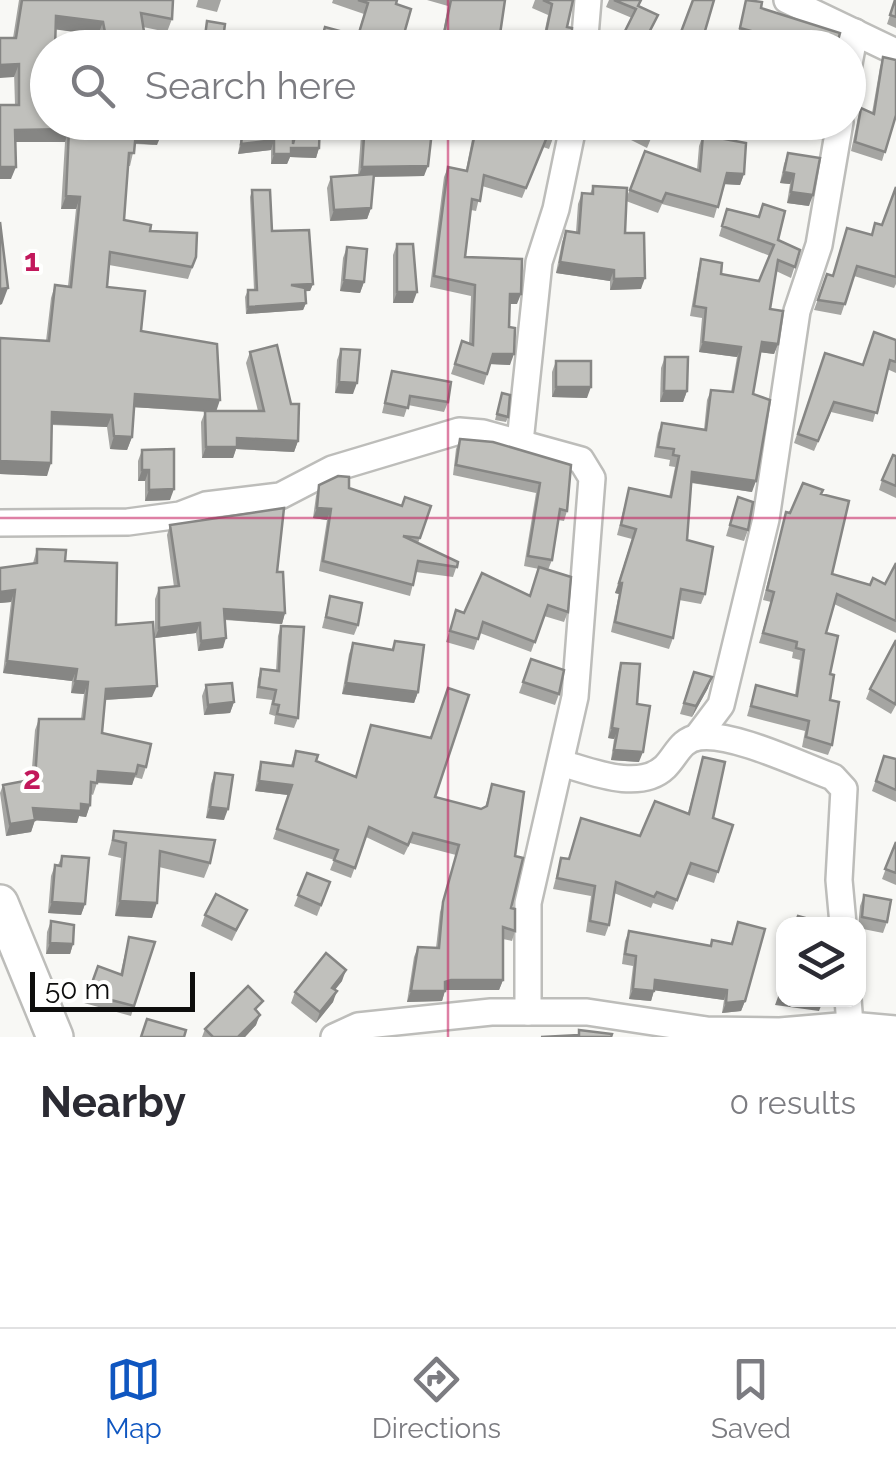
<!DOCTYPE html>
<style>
body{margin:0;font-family:Raleway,sans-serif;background:#f7f7f7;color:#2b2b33}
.controls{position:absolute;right:30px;bottom:30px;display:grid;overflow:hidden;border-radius:20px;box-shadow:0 2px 8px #0004}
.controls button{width:90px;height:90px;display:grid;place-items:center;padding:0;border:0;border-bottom:2px solid #e1e1e2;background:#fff;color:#2b2b33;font:50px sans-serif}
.scale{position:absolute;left:30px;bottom:25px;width:165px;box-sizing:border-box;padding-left:10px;border:5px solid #0e0e0d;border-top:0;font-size:28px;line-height:35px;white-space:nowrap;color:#0e0e0d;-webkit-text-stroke:8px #fffffe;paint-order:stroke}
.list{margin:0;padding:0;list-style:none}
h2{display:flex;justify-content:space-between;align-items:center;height:130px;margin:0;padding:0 40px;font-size:42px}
h2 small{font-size:32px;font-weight:400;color:#7c7c81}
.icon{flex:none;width:55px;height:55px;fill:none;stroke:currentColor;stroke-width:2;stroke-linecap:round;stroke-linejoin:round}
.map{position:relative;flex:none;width:896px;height:1037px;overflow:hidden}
.search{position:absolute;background:#fff;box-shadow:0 2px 8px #0004;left:30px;right:30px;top:30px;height:110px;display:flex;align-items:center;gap:25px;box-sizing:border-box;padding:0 35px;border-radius:55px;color:#7c7c81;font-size:38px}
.sheet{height:290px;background:#fff}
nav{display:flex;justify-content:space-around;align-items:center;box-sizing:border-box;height:140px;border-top:2px solid #e1e1e2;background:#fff;font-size:28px;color:#7c7c81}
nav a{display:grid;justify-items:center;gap:5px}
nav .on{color:#0f56c0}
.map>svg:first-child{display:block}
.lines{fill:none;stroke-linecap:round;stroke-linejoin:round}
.street-casing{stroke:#bdbdba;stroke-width:30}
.secondary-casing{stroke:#bdbdba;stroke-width:40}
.street{stroke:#fff;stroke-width:25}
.secondary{stroke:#fff;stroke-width:35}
.wall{fill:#a5a5a2}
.shaded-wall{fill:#868684}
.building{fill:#c0c0bc;stroke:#868684;stroke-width:2.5}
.grid{fill:none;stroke:#c2185b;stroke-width:2.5;stroke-opacity:0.55}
.grid-label{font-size:32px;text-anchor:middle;font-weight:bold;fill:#c2185b;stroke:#fffffe;stroke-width:8;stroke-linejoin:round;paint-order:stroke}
</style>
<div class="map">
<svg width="896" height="1037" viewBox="0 0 896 1037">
<rect width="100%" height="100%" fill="#f8f8f5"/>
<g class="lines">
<defs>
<g id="street">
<path d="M 787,0 L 896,52"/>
<path d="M 584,48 L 588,0"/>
<path d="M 848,69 L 855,32"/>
<path d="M 520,442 L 539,262 L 556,209 L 574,122"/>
<path d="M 0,523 L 128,522 L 180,515 L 206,505 L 280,496 L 332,469 L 459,431 L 483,433 L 581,460 L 592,478 L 575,697 L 528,903 L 528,1012"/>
<path d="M 697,737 L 721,705 L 766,519 L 797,311 L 819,245 L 840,122"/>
<path d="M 561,763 C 590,771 639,792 665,767 C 677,755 680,740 699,737 C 732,732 800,765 833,777 L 844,789 L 839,880 L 843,924"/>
<path d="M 848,999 L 850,1025"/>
<path d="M 334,1037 L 358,1026 L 491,1012 L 587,1012 L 707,1030 L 780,1031 L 850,1025 L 896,1029"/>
</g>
<path id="secondary" d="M 0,903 L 55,1037"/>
</defs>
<use href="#street" class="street-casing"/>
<use href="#secondary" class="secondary-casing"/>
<use href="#street" class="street"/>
<use href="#secondary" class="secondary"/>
</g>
<g class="wall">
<path d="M 19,0 L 173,0 L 172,19 L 167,32 L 143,27 L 145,48 L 101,48 L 98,35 L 56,29 L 48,122 L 157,145 L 135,144 L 130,166 L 128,166 L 124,220 L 150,231 L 196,257 L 188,279 L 109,265 L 107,287 L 141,331 L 216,411 L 258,411 L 246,363 L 250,352 L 298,441 L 294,452 L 236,449 L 233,458 L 202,458 L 201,422 L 205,412 L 134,407 L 132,437 L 127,450 L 110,449 L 107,427 L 52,425 L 47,476 L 0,474 L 0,338 L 46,341 L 51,298 L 55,285 L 68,286 L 76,209 L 61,209 L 65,142 L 15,142 L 11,179 L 15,105 L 13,38 Z"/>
<path d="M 198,0 L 221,0 L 217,12 L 196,7 Z"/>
<path d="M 333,0 L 397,0 L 396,4 L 400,48 L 318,48 L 325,27 L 357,36 L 364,14 L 332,3 Z"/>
<path d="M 427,0 L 505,0 L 498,48 L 440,48 L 448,6 Z"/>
<path d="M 535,0 L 573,0 L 567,27 L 571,48 L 541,48 L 548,15 L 532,8 Z"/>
<path d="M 609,0 L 641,0 L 639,6 L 654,24 L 632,18 L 606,7 Z"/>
<path d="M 746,0 L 836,48 L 774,48 L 737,37 Z"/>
<path d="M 895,0 L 896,0 L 896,28 L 887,24 Z"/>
<path d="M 883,57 L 896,115 L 882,161 L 851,151 L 858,117 L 861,108 L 872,113 L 880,67 Z"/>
<path d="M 244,122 L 293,141 L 298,122 L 319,148 L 316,158 L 290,157 L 287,164 L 271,164 L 271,150 L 238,154 Z"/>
<path d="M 362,122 L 486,122 L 486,124 L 521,135 L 526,122 L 553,138 L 549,149 L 543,147 L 522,198 L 482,186 L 476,211 L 471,210 L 465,257 L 517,304 L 509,304 L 510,365 L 490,364 L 484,385 L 451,374 L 462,341 L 469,344 L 471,296 L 430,287 L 444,177 L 448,167 L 466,170 L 473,134 L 432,132 L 424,176 L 374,177 L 371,208 L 367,219 L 330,221 L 327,188 L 331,177 L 358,175 Z"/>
<path d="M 609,122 L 689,122 L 685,134 L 657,124 L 647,148 L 607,128 Z"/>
<path d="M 757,122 L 798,122 L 793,139 L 755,131 Z"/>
<path d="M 703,135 L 744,174 L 740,185 L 724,184 L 714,218 L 662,204 L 658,213 L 626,201 L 625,233 L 641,289 L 610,290 L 610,281 L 556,273 L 562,242 L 566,231 L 576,232 L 578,204 L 582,193 L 590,194 L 593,186 L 626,199 L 645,151 L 697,170 L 699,146 Z"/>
<path d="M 788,153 L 809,206 L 787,203 L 790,184 L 780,183 L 784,164 Z"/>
<path d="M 896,187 L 896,284 L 894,288 L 854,276 L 841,315 L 814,310 L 827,274 L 832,276 L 871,235 L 875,223 L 882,225 Z"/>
<path d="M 252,190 L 272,231 L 313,284 L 310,291 L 305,291 L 306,303 L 303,310 L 246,314 L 245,297 L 248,290 L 254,290 L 250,197 Z"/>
<path d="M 763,204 L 778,240 L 800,250 L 791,278 L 776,271 L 770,309 L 778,344 L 774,354 L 760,352 L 753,394 L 752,492 L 691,483 L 687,540 L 705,594 L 701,604 L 679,600 L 673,638 L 669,649 L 611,632 L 619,594 L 615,593 L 632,539 L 617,535 L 629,488 L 669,497 L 675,467 L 669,466 L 670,460 L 654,457 L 658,433 L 662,423 L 704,430 L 707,400 L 711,390 L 731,392 L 737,357 L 699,352 L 702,318 L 690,316 L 698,270 L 701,259 L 721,274 L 759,281 L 770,256 L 719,236 L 727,209 L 758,216 Z"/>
<path d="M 397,244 L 413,303 L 393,303 L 393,255 Z"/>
<path d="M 347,247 L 364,282 L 360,293 L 340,291 L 343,258 Z"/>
<path d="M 896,340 L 896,373 L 887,369 L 873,422 L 831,412 L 814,451 L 794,443 L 825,353 L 863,365 Z"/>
<path d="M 341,349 L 353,394 L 335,393 L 337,360 Z"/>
<path d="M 665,357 L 687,391 L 683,402 L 660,402 L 661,368 Z"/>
<path d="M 556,361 L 587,398 L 552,397 L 552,372 Z"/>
<path d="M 392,371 L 448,402 L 444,412 L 408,405 L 404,417 L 382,413 Z"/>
<path d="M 502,393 L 508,417 L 506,422 L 495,420 Z"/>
<path d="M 460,439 L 571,465 L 567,511 L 564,521 L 558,520 L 552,560 L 548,570 L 568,612 L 564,622 L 544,616 L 531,652 L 480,633 L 474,650 L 446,642 L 456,610 L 464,613 L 530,596 L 539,569 L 524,566 L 536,493 L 453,475 L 456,449 Z"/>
<path d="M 142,450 L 170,500 L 145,501 L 145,481 L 138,481 L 138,461 Z"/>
<path d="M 896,456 L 896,498 L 879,490 L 882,480 Z"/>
<path d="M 319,485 L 349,488 L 420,538 L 418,543 L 458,562 L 453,577 L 416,572 L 410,596 L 319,571 L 327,520 L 313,518 L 316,496 Z"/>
<path d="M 821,494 L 832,574 L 870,585 L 885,584 L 896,563 L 896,633 L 834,604 L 826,633 L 830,674 L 832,745 L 828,755 L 802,747 L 805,731 L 747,716 L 756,685 L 795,695 L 800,660 L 792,658 L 793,652 L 759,643 L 771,602 L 763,600 L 786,512 L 790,513 Z"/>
<path d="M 738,497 L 748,530 L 744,541 L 726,536 Z"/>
<path d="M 170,525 L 277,572 L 285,613 L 282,624 L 225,620 L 223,648 L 198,651 L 196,633 L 155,638 L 155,599 L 159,588 L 174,587 L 167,535 Z"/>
<path d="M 37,549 L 65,561 L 116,625 L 152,697 L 105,700 L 102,733 L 146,767 L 142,779 L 134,777 L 132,785 L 97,783 L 93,795 L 91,794 L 90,805 L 86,817 L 79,816 L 77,823 L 35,820 L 31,832 L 6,836 L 0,793 L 3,785 L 31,780 L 35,730 L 39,719 L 81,719 L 84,694 L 71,693 L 72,681 L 3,673 L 11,602 L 0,603 L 0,568 L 33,563 Z"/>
<path d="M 330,596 L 358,625 L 354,635 L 322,628 Z"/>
<path d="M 281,626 L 298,718 L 294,728 L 274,724 L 275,716 L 269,714 L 272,700 L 256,698 L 258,679 L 261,669 L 276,671 L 278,636 Z"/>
<path d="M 896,640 L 896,705 L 891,714 L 866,699 L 870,689 Z"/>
<path d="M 395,641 L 418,692 L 414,703 L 342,694 L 349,654 L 353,643 L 392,649 Z"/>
<path d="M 531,659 L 559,694 L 555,705 L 519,693 Z"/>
<path d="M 621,663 L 639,762 L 611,760 L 614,739 L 608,738 L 618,673 Z"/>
<path d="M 690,682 L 708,688 L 692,717 L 680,714 Z"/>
<path d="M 206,685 L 234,702 L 230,713 L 204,715 L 202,696 Z"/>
<path d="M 296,751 L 316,761 L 356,776 L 481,809 L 485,807 L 492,784 L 515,856 L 511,908 L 515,931 L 512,941 L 503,939 L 503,980 L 499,990 L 445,990 L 442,1001 L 407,1002 L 414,957 L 418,947 L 436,948 L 440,912 L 456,855 L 410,843 L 404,855 L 366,837 L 351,878 L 330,870 L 334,860 L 273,839 L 288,795 L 255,791 L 258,772 L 261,762 L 291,765 Z"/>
<path d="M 884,756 L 896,759 L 896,802 L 872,791 Z"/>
<path d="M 703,757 L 713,818 L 733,825 L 714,883 L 687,874 L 673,910 L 653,903 L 651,908 L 614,893 L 609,925 L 605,936 L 586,932 L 591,896 L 553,889 L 561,858 L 568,859 L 640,836 L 688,813 Z"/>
<path d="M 215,773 L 224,820 L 206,818 L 211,784 Z"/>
<path d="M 114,831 L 210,863 L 204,878 L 159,867 L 152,918 L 115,916 L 121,858 L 108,855 Z"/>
<path d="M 896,842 L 896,885 L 882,879 Z"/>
<path d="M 62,856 L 85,904 L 81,915 L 48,913 L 51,876 L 55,865 L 58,865 Z"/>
<path d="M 307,873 L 330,882 L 317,916 L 294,906 Z"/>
<path d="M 864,895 L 887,922 L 883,933 L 858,928 L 860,906 Z"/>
<path d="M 247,910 L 232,941 L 201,926 L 205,915 Z"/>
<path d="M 51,921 L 73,944 L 70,954 L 46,954 L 47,932 Z"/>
<path d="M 738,922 L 745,1001 L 741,1011 L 722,1013 L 724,1000 L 654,990 L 651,1001 L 629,999 L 633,966 L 622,964 L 625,941 L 629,931 L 710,946 L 712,940 L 731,943 Z"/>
<path d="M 129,937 L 155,942 L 131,1016 L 84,1003 L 98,966 L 120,975 Z"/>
<path d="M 342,981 L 335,990 L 333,1002 L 316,1023 L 291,1003 L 295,992 Z"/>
<path d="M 259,1013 L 256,1025 L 245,1037 L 202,1037 L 205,1029 Z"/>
</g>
<g class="shaded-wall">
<path d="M 56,16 L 103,22 L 98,35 L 52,29 Z"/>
<path d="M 19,64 L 14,77 L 0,78 L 0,65 Z"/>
<path d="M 433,122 L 477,124 L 473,134 L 429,132 Z"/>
<path d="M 69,129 L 65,142 L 10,142 L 15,130 Z"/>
<path d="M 136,131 L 162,133 L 157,145 L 132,143 Z"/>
<path d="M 274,140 L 271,150 L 238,154 L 241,144 Z"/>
<path d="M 291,148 L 319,148 L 316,158 L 290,157 L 287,164 L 271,164 L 274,154 Z"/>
<path d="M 428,166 L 424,176 L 358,177 L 362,167 Z"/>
<path d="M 0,167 L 16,167 L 11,179 L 0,179 Z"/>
<path d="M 784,172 L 794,174 L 790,184 L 780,183 Z"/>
<path d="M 727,173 L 744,174 L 740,185 L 723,184 Z"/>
<path d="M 791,192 L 813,195 L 809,206 L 787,203 Z"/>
<path d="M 66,196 L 80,197 L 76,209 L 61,209 Z"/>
<path d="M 371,208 L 367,219 L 330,221 L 334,210 Z"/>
<path d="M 560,262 L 614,270 L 610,281 L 556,273 Z"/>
<path d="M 645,278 L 641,289 L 610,290 L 614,279 Z"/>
<path d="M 344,280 L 364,282 L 360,293 L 340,291 Z"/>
<path d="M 313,284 L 310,291 L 289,292 L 291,285 Z"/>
<path d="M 8,288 L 2,304 L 0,305 L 0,289 Z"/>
<path d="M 397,292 L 417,292 L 413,303 L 393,303 Z"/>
<path d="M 510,294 L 521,294 L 517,304 L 506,304 Z"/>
<path d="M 306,303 L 303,310 L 246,314 L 248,307 Z"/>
<path d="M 703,342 L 741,347 L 737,357 L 699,352 Z"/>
<path d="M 762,342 L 778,344 L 774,354 L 758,352 Z"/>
<path d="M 493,354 L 514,354 L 510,365 L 490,364 Z"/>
<path d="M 339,382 L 357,383 L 353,394 L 335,393 Z"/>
<path d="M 556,387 L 591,387 L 587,398 L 552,397 Z"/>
<path d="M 664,391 L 687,391 L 683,402 L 660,402 Z"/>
<path d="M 135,394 L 220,400 L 216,412 L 130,407 Z"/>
<path d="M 52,412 L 112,415 L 107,427 L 48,424 Z"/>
<path d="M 114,436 L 132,437 L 127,450 L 110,449 Z"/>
<path d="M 237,438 L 298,441 L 294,452 L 236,449 L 233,458 L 202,458 L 206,447 Z"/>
<path d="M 0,461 L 51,463 L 47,476 L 0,474 Z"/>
<path d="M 142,470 L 149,470 L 145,481 L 138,481 Z"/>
<path d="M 692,472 L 756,481 L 752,492 L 688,482 Z"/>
<path d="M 174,489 L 170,500 L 145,501 L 149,490 Z"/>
<path d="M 317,508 L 331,509 L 327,520 L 313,518 Z"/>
<path d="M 619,583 L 622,583 L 619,594 L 615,593 Z"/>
<path d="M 15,590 L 11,602 L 0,603 L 0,592 Z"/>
<path d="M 224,609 L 285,613 L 282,624 L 220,619 Z"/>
<path d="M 200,623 L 196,633 L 155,638 L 159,628 Z"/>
<path d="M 226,638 L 223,648 L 198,651 L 201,641 Z"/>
<path d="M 7,661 L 77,669 L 72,681 L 3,673 Z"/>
<path d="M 712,677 L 708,688 L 692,717 L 696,706 Z"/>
<path d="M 75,681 L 88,682 L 84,694 L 71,693 Z"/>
<path d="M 346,683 L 418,692 L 414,703 L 342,694 Z"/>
<path d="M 157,686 L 152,697 L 102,700 L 106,689 Z"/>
<path d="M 234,702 L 230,713 L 204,715 L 208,705 Z"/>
<path d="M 612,728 L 618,729 L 614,739 L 608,738 Z"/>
<path d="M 614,750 L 643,752 L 639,762 L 611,760 Z"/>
<path d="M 98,771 L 136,774 L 132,785 L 94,782 Z"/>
<path d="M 259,781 L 292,785 L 288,795 L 255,791 Z"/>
<path d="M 81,804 L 90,805 L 86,817 L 79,816 L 77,823 L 29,820 L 33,808 Z"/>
<path d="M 210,807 L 228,809 L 224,820 L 206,818 Z"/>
<path d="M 35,820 L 31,832 L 6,836 L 10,824 Z"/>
<path d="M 120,901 L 157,903 L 152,918 L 115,916 Z"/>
<path d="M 52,902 L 85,904 L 81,915 L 48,913 Z"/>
<path d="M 50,943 L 73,944 L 70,954 L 46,954 Z"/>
<path d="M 346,970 L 342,981 L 328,998 L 332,988 Z"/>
<path d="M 451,980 L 503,980 L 499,990 L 447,990 L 445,991 L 442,1001 L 407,1002 L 411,991 Z"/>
<path d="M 655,980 L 727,990 L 724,1000 L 652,990 Z"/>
<path d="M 633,989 L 654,991 L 651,1001 L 629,999 Z"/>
<path d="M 337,991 L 333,1002 L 316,1023 L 320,1012 Z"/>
<path d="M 779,994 L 784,995 L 784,1000 L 823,1001 L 819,1011 L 775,1005 Z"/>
<path d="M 745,1001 L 741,1011 L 722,1013 L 726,1003 Z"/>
<path d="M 260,1015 L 256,1025 L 245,1037 L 238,1037 Z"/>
</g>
<g class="building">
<path d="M 22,0 L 173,0 L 172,19 L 141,13 L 146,44 L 140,45 L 140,48 L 108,48 L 103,22 L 56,16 L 55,48 L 48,48 L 48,122 L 162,122 L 162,133 L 136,131 L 134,153 L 129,153 L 124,220 L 151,225 L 150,231 L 197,233 L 196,257 L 192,267 L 110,252 L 107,287 L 145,291 L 141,331 L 217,344 L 220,400 L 135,394 L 132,437 L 114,436 L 112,415 L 52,412 L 51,463 L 0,461 L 0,338 L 49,341 L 55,285 L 71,287 L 80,197 L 66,196 L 69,129 L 15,130 L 16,167 L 0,167 L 0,105 L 19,105 L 19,64 L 0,65 L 0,38 L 16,38 Z"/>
<path d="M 358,0 L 397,0 L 396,4 L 411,9 L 400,48 L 319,48 L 325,27 L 358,36 L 368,3 Z"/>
<path d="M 451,0 L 505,0 L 498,48 L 475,48 L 475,44 L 443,38 Z"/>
<path d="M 543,0 L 573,0 L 567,27 L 572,28 L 571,48 L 544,42 L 552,4 Z"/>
<path d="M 614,0 L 641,0 L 638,6 L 658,15 L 641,48 L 617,47 L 636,9 Z"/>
<path d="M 693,0 L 714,0 L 700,48 L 675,48 Z"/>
<path d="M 746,0 L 762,2 L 761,8 L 840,33 L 836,48 L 786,48 L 787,41 L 740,28 Z"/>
<path d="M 895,0 L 896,0 L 896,17 L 890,15 Z"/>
<path d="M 207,21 L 225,24 L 222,47 L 204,44 Z"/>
<path d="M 883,57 L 896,60 L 896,115 L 885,152 L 855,142 L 861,108 L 874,114 Z"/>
<path d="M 244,122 L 293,122 L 293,144 L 299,122 L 320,122 L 319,148 L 291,148 L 291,154 L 274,154 L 274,140 L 241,144 Z"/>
<path d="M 365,122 L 433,122 L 428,166 L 362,167 Z"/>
<path d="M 446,122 L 486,122 L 486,124 L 522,135 L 526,122 L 557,122 L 553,138 L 547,137 L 526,188 L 484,175 L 480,201 L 472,199 L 465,257 L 522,259 L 521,294 L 510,294 L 509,327 L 515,328 L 514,354 L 493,354 L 487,374 L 455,364 L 462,341 L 473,345 L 475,285 L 434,276 L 448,167 L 467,171 L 477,124 Z"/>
<path d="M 620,122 L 657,122 L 651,138 Z"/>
<path d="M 761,122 L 798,122 L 796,130 Z"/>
<path d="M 703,135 L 746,143 L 744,174 L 727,173 L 718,207 L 666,193 L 662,202 L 630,190 L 645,151 L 700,171 Z"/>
<path d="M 788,153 L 820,158 L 813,195 L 791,192 L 794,174 L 784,172 Z"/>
<path d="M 374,174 L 371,208 L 334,210 L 331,177 Z"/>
<path d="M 593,186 L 627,188 L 625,233 L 644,233 L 645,278 L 614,279 L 614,270 L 560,262 L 566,231 L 579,233 L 582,193 L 593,194 Z"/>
<path d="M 896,187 L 896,277 L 857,266 L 845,304 L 818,300 L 827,274 L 833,276 L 847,228 L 872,235 L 875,223 L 882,225 Z"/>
<path d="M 252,190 L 270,190 L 272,231 L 309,230 L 313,284 L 291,285 L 305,288 L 306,303 L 248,307 L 248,290 L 257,290 Z"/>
<path d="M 763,204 L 785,211 L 778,240 L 800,250 L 795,267 L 778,260 L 770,309 L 783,311 L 778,344 L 762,342 L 753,394 L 770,400 L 756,481 L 692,472 L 687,540 L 713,547 L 705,594 L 681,589 L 673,638 L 615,622 L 622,583 L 619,583 L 636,529 L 621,525 L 629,488 L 671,497 L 679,456 L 673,455 L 674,449 L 658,447 L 662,423 L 706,430 L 711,390 L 733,392 L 741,347 L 703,342 L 706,308 L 694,306 L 701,259 L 722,263 L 721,274 L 759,281 L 774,245 L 722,226 L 727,209 L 759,217 Z"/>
<path d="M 0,222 L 8,288 L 0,289 Z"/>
<path d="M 397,244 L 413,244 L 417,292 L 397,292 Z"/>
<path d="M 347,247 L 367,249 L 364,282 L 344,280 Z"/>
<path d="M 874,332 L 896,340 L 896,362 L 890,360 L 877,413 L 834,402 L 818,441 L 798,434 L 825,353 L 863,365 Z"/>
<path d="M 277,345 L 291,404 L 299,404 L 298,441 L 237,438 L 237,447 L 206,447 L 205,411 L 264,411 L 250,352 Z"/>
<path d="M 341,349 L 360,350 L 357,383 L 339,382 Z"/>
<path d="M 665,357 L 688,357 L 687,391 L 664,391 Z"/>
<rect x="556" y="361" width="35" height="26"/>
<path d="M 392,371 L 451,382 L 448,402 L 410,396 L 408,408 L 385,403 Z"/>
<path d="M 502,393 L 510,395 L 508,417 L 497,414 Z"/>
<path d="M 460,439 L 493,442 L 571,465 L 567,511 L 560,509 L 552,560 L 528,556 L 540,483 L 456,465 Z"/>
<path d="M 174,449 L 174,489 L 149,490 L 149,470 L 142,470 L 142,450 Z"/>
<path d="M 893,455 L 896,456 L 896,486 L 882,480 Z"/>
<path d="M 338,476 L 349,477 L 349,488 L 402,506 L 405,497 L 431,506 L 420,538 L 403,536 L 458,562 L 457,567 L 418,561 L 413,585 L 323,561 L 331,509 L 317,508 L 319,485 Z"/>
<path d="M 803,483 L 823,490 L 821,494 L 849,501 L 832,574 L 870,585 L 873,578 L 885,584 L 896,563 L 896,621 L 837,594 L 826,633 L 838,636 L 830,674 L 834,675 L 830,700 L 839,702 L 832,745 L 806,737 L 809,721 L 751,706 L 756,685 L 797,696 L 804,650 L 796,648 L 797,642 L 763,633 L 774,592 L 767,590 L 786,512 L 790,513 Z"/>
<path d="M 738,497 L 753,502 L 748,530 L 730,525 Z"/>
<path d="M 284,508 L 277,572 L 283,572 L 285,613 L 224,609 L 226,638 L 201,641 L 200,623 L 159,628 L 159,588 L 179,586 L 170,525 Z"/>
<path d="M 37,549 L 66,550 L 65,561 L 117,563 L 116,625 L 153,622 L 157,686 L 106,689 L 102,733 L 151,744 L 146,767 L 138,765 L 136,774 L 98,771 L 97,783 L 91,782 L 90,805 L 81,804 L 81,811 L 33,808 L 35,820 L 10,824 L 3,785 L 35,779 L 39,719 L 84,719 L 88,682 L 75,681 L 77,669 L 7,661 L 15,590 L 0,592 L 0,568 L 37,563 Z"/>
<path d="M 539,567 L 571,577 L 568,612 L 548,605 L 535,642 L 483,622 L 478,639 L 450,631 L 456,610 L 464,613 L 482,573 L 530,596 Z"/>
<path d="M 330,596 L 362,603 L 358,625 L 326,617 Z"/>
<path d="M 281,626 L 304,627 L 298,718 L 277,714 L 279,705 L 273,704 L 276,690 L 259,687 L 261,669 L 279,671 Z"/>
<path d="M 896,640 L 896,701 L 895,704 L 870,689 Z"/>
<path d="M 395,641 L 424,645 L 418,692 L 346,683 L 353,643 L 393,650 Z"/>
<path d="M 531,659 L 564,670 L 559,694 L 523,682 Z"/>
<path d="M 621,663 L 640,664 L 637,704 L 650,706 L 643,752 L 614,750 L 618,729 L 612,728 Z"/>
<path d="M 694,672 L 712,677 L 696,706 L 684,703 Z"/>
<path d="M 232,683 L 234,702 L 208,705 L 206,685 Z"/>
<path d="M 448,688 L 469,695 L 435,797 L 481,809 L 487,806 L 492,784 L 524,792 L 515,856 L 523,858 L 511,908 L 515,909 L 515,931 L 503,927 L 503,980 L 451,980 L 445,982 L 445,991 L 411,991 L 418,947 L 439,948 L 443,902 L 459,845 L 413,833 L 408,845 L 369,827 L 355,868 L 334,860 L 338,850 L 277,829 L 292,785 L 259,781 L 261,762 L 293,766 L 296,751 L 318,755 L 316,761 L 356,777 L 371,725 L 431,738 Z"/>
<path d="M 884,756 L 896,759 L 896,790 L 876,781 Z"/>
<path d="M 703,757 L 725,762 L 713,818 L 733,825 L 718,872 L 691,863 L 677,900 L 657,892 L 654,897 L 616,882 L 609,925 L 590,921 L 595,886 L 557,878 L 561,858 L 569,859 L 581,818 L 640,836 L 655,801 L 689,814 Z"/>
<path d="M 215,773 L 233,775 L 228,809 L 210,807 Z"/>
<path d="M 114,831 L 215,840 L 210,863 L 160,851 L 157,903 L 120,901 L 126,843 L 113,840 Z"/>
<path d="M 896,842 L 896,873 L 885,869 Z"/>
<path d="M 62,856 L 89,858 L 85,904 L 52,902 L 55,865 L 61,866 Z"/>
<path d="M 307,873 L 330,882 L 321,905 L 298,895 Z"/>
<path d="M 216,894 L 247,910 L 236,930 L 205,915 Z"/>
<path d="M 864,895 L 891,900 L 887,922 L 862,917 Z"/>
<path d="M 798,916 L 827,924 L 795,924 Z"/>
<path d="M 51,921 L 74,925 L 73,944 L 50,943 Z"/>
<path d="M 738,922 L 765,929 L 745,1001 L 726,1003 L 727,990 L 655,980 L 654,991 L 633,989 L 636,956 L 625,954 L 629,931 L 711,946 L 712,940 L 732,944 Z"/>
<path d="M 129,937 L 155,942 L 134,1006 L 88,994 L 98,966 L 122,975 Z"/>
<path d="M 326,953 L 346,970 L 332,988 L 337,991 L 320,1012 L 295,992 Z"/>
<path d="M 248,986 L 263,1001 L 255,1009 L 260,1015 L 238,1037 L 213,1037 L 205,1029 Z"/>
<path d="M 147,1019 L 186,1030 L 184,1037 L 141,1037 Z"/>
<path d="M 579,1030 L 612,1034 L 611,1037 L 541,1037 L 579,1035 Z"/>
</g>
<path class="grid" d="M 448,0 L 448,48M 448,122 L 448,1037M 0,518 L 896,518"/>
<g class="grid-label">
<text x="32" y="271">1</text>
<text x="32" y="789">2</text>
</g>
</svg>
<div class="controls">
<button><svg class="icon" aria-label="layers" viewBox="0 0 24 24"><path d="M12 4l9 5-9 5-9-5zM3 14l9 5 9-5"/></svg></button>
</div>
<div class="scale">50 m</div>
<div class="search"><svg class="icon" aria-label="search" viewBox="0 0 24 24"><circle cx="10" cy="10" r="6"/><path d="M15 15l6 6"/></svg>Search here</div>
</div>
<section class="sheet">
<h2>Nearby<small>0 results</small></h2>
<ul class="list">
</ul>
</section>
<nav>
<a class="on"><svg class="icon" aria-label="map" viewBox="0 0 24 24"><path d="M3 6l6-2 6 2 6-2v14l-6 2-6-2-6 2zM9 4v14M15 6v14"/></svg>Map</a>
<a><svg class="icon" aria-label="directions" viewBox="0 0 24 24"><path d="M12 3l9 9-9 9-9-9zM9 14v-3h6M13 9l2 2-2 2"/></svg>Directions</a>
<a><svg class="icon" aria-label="saved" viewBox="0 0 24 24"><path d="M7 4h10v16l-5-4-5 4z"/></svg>Saved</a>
</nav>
